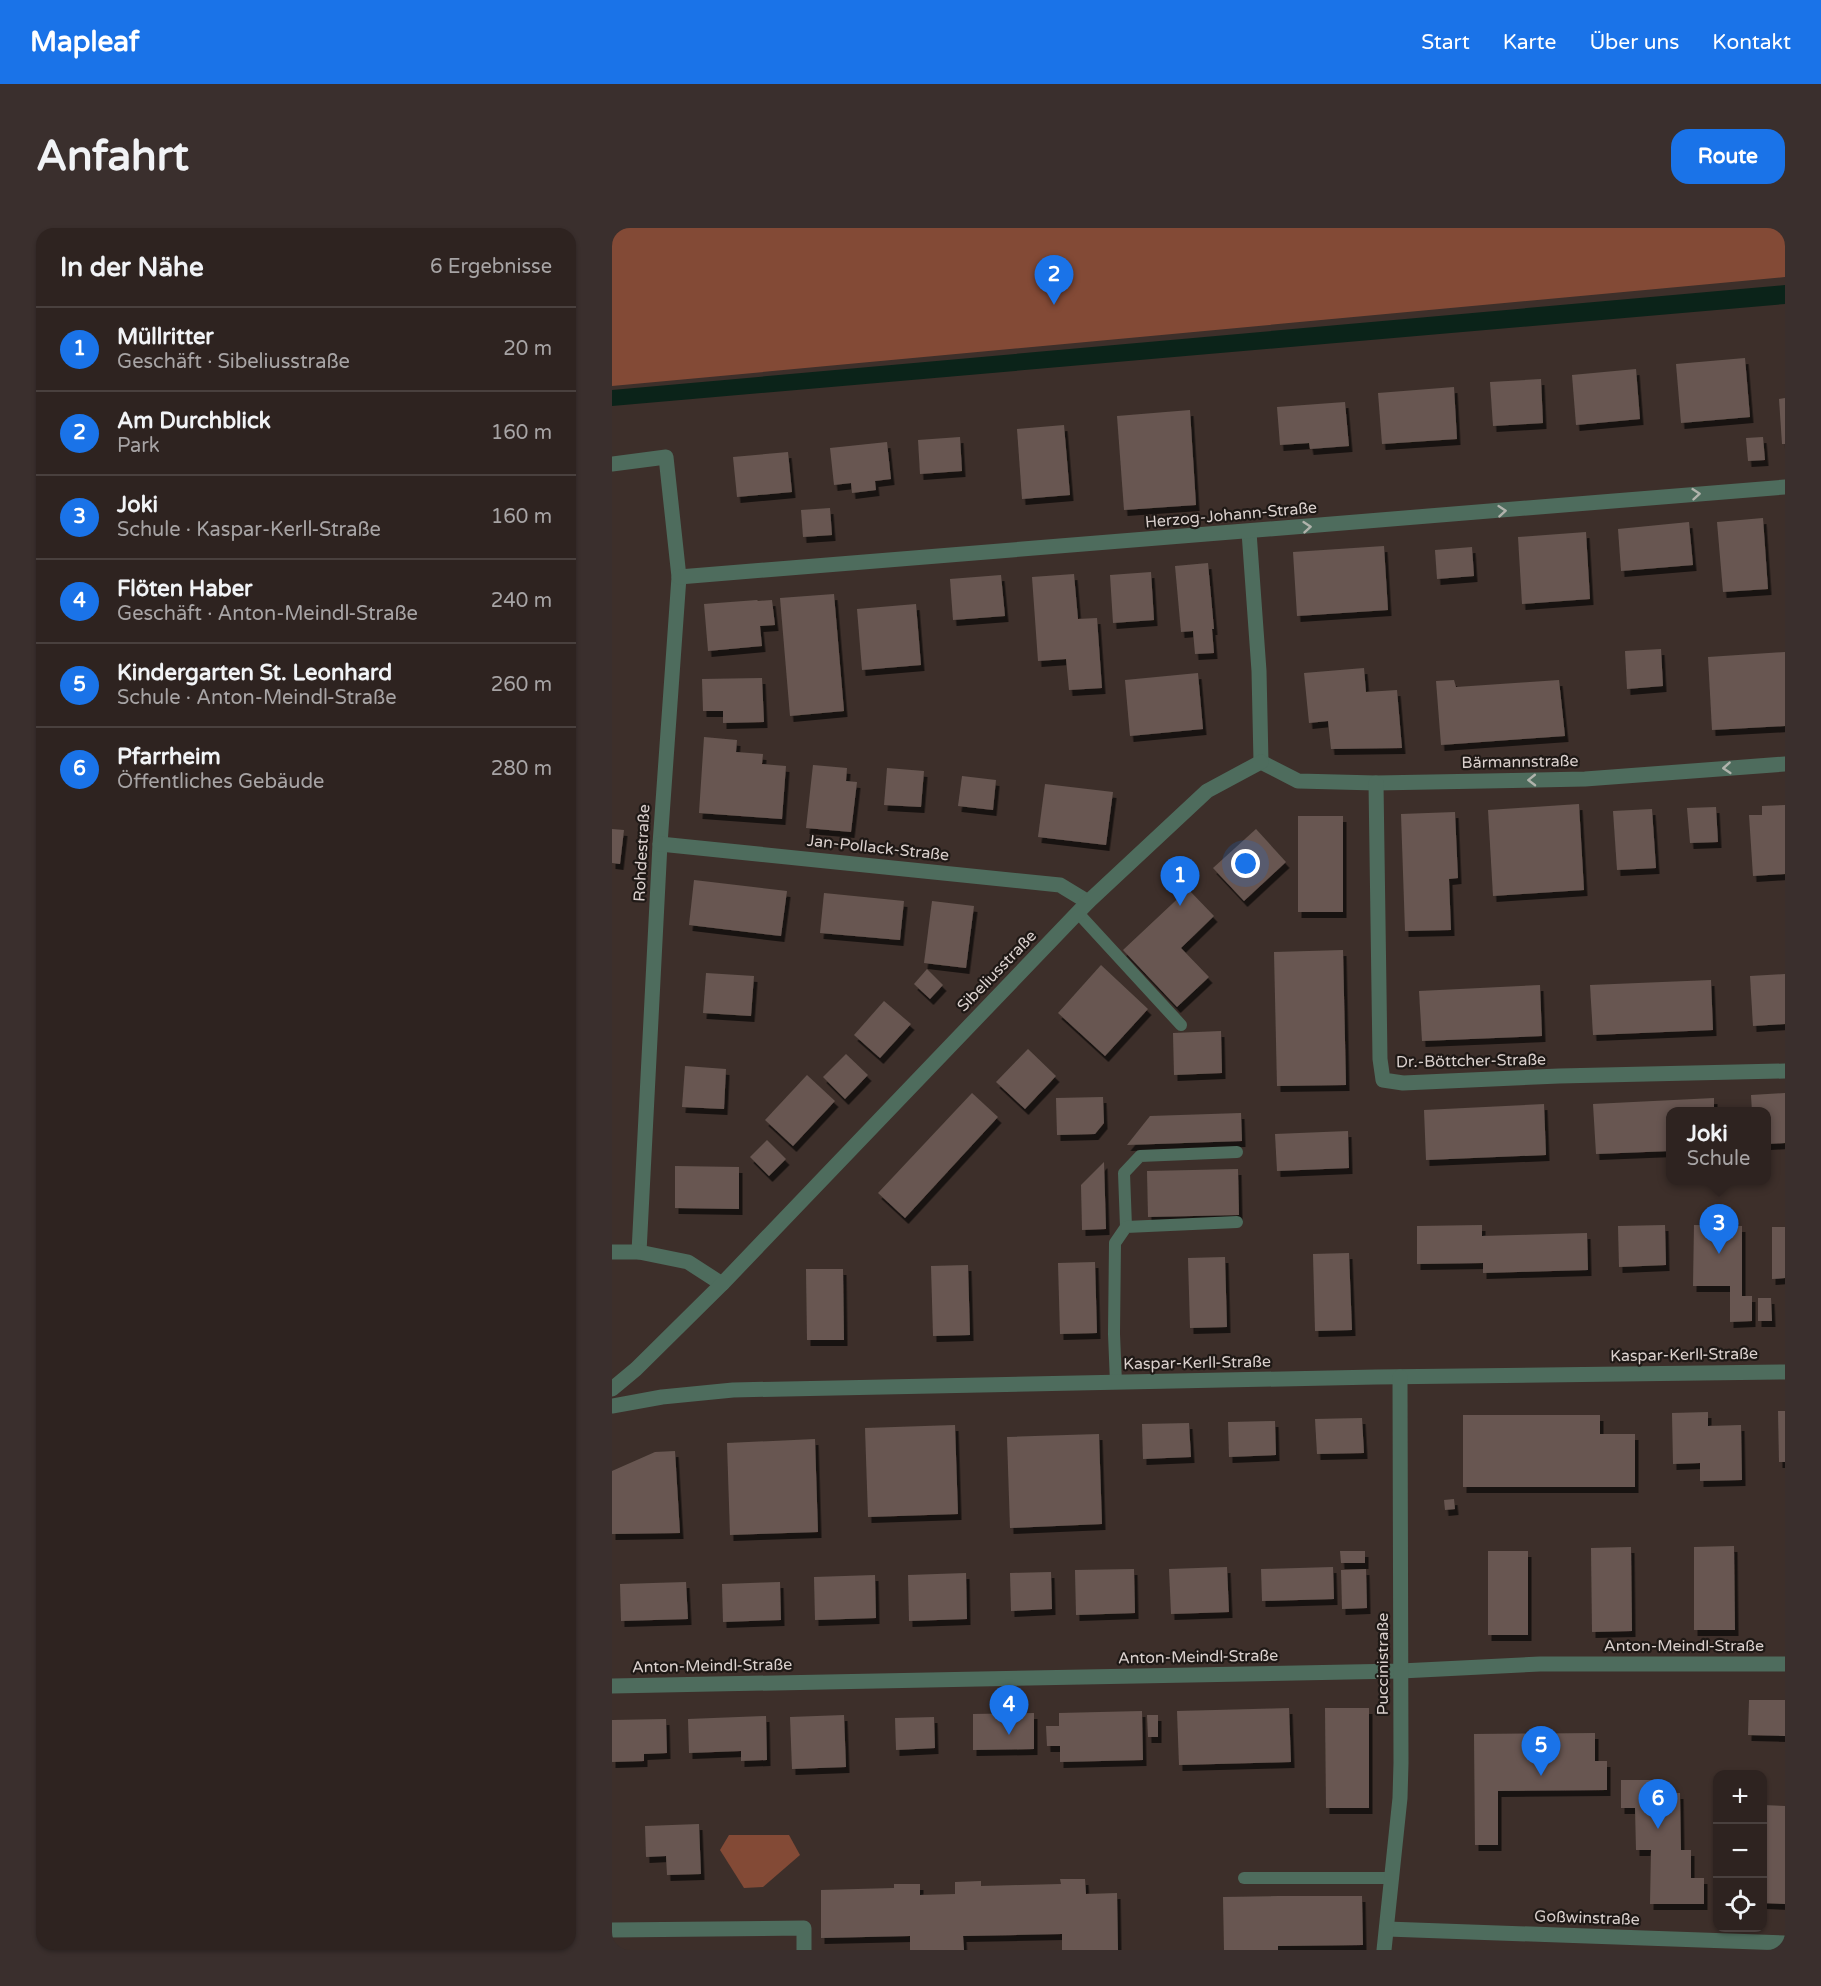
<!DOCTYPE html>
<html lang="de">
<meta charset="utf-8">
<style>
body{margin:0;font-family:"Varela Round",sans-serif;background:#3a2f2d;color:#f1f3f6}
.controls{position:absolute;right:18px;bottom:18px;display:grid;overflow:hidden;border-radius:12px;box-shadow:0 2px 4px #0004}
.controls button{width:54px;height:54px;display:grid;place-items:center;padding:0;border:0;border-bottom:2px solid #49403e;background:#2e2320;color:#f1f3f6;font:30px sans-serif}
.you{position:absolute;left:634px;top:636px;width:21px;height:21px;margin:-15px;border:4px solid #fff;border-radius:50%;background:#1a73e8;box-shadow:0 0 0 9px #1a73e833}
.badge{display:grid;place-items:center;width:39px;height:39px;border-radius:50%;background:#1a73e8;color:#fff;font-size:20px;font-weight:700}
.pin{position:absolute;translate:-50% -50px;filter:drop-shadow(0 2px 3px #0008)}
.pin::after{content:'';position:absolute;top:32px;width:21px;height:18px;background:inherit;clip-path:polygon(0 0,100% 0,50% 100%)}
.popup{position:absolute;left:1054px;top:879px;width:105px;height:78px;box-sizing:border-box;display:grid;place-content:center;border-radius:12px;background:#2e2320;filter:drop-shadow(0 2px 4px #0005);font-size:20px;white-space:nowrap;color:#a7a4a5}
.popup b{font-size:22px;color:#f1f3f6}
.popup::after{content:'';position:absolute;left:50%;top:100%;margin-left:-12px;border:12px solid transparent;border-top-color:#2e2320}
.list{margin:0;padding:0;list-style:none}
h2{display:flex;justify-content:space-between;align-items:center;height:78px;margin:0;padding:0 24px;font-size:26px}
h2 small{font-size:20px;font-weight:400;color:#a7a4a5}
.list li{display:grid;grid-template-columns:39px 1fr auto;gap:18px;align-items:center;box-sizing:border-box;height:84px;padding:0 24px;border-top:2px solid #49403e}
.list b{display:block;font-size:22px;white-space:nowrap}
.list p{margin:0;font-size:20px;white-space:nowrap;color:#a7a4a5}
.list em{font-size:20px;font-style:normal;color:#a7a4a5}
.icon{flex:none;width:33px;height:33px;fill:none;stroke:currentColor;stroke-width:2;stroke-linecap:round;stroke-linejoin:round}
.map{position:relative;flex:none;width:1173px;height:1722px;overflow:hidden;border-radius:18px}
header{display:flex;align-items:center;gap:36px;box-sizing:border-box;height:84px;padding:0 30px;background:#1a73e8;color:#fff}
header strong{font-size:28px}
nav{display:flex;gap:33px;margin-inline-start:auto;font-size:21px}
.intro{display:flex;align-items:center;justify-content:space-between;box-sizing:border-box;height:144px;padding:0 36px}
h1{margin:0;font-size:42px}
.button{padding:15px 27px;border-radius:18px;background:#1a73e8;color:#fff;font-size:21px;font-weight:700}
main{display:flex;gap:36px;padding:0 36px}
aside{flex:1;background:#2e2320;border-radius:18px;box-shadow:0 2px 4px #0004}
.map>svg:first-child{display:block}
.green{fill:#834a36}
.water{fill:#0b2319}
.building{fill:#675751;filter:url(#shadow)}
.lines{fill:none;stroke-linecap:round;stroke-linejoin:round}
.service{stroke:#4e6c5d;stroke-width:12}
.minor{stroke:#4e6c5d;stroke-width:15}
.oneway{stroke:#b0b2ab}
.labels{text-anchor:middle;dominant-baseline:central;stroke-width:4.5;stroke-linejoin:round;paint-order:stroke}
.street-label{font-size:16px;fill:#dad0cd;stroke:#1f1916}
</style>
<header>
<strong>Mapleaf</strong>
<nav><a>Start</a><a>Karte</a><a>Über uns</a><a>Kontakt</a></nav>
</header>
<div class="intro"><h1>Anfahrt</h1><a class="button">Route</a></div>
<main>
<aside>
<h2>In der Nähe<small>6 Ergebnisse</small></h2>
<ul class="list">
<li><span class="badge">1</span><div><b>Müllritter</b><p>Geschäft · Sibeliusstraße</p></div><em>20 m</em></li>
<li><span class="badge">2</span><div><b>Am Durchblick</b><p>Park</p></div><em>160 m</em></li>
<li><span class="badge">3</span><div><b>Joki</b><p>Schule · Kaspar-Kerll-Straße</p></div><em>160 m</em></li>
<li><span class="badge">4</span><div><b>Flöten Haber</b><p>Geschäft · Anton-Meindl-Straße</p></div><em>240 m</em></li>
<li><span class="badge">5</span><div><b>Kindergarten St. Leonhard</b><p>Schule · Anton-Meindl-Straße</p></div><em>260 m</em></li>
<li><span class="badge">6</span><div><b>Pfarrheim</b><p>Öffentliches Gebäude</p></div><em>280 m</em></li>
</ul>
</aside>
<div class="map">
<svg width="1173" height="1722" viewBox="0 0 1173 1722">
<defs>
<filter id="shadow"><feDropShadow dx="3.5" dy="6" stdDeviation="0" flood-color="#0009"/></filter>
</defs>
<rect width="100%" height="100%" fill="#3d2f2a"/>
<g class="green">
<path d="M 0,0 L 1173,0 L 1173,49 L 0,158 Z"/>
<path d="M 117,1607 L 177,1607 L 188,1627 L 151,1659 L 132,1660 L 108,1622 Z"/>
</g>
<path class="water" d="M 1173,57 L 1173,76 L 0,178 L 0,162 Z"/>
<g class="building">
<path d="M 1133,130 L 1138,189 L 1069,195 L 1064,136 Z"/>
<path d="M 1024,141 L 1028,191 L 964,197 L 960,147 Z"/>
<path d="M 929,151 L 931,195 L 881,198 L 878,154 Z"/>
<path d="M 842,159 L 845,211 L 770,216 L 766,165 Z"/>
<path d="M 1173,170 L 1173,216 L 1170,216 L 1167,171 Z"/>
<path d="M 733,174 L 737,218 L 698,221 L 697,215 L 668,217 L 665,179 Z"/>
<path d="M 578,182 L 584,277 L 512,282 L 505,188 Z"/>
<path d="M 452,197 L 458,267 L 410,271 L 405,201 Z"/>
<path d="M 348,209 L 350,243 L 308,246 L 306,212 Z"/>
<path d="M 1151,209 L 1153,232 L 1136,233 L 1134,210 Z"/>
<path d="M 275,214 L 279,251 L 263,253 L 264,262 L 240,265 L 239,255 L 222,257 L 218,220 Z"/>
<path d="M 176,224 L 180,264 L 125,269 L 121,229 Z"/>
<path d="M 218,280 L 220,307 L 191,309 L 189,282 Z"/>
<path d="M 1151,290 L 1156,361 L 1111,364 L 1105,294 Z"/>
<path d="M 1077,294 L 1081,337 L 1009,343 L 1006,301 Z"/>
<path d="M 974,304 L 978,371 L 910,376 L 906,309 Z"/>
<path d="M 772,318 L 776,382 L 685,388 L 681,324 Z"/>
<path d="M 860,319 L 862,348 L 825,351 L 823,322 Z"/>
<path d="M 596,335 L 602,401 L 600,401 L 602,425 L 583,426 L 581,403 L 569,404 L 563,338 Z"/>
<path d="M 539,344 L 542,392 L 501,395 L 498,347 Z"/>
<path d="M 462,346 L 466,391 L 485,390 L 490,460 L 457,462 L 454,431 L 426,433 L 420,349 Z"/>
<path d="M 389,347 L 393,388 L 341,392 L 338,351 Z"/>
<path d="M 222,366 L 232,483 L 178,488 L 168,370 Z"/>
<path d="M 145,372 L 146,373 L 160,372 L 163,397 L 148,398 L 150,418 L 96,423 L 92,376 Z"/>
<path d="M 304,376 L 309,437 L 250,442 L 245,381 Z"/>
<path d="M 1049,421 L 1051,458 L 1015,461 L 1013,423 Z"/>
<path d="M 1173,424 L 1173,498 L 1100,502 L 1096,429 Z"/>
<path d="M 752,440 L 754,464 L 785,462 L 790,520 L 719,521 L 716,493 L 697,495 L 692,445 Z"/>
<path d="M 586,445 L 591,501 L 518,508 L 513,452 Z"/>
<path d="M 150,450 L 152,494 L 111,495 L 111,483 L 91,483 L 90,451 Z"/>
<path d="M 842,452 L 844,459 L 947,452 L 953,508 L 829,517 L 824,453 Z"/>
<path d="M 92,509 L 125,512 L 124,524 L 151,526 L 150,536 L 174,538 L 170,591 L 87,585 Z"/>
<path d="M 201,537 L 235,540 L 234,553 L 245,554 L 239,604 L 194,600 Z"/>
<path d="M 275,540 L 312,543 L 309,579 L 272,577 Z"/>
<path d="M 350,548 L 384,552 L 381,582 L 346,578 Z"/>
<path d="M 433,556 L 501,564 L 494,617 L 426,609 Z"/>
<path d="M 967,576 L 972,662 L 881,668 L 876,582 Z"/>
<path d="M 1173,577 L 1173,646 L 1141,648 L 1137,587 L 1150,587 L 1150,578 Z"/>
<path d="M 1104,579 L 1106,614 L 1078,615 L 1075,580 Z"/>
<path d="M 1040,581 L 1044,640 L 1005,642 L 1001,583 Z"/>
<path d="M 843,584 L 846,650 L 837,651 L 839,702 L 793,703 L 789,586 Z"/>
<rect x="686" y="588" width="45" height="96"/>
<path d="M 0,601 L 12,602 L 8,636 L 0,635 Z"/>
<path d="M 644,601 L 674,634 L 632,673 L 601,640 Z"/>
<path d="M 82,652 L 175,663 L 169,708 L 77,697 Z"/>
<path d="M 576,661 L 602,688 L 569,720 L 597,749 L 565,779 L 511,722 Z"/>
<path d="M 212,665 L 292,673 L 288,712 L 208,705 Z"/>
<path d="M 320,673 L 362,678 L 354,740 L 312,735 Z"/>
<path d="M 731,722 L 734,857 L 665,858 L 662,724 Z"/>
<path d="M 489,737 L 536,781 L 493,828 L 446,785 Z"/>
<path d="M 315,741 L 331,757 L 318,771 L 302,756 Z"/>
<path d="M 94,745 L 142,748 L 139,788 L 91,785 Z"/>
<path d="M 1173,746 L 1173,796 L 1141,798 L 1138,748 Z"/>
<path d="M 1099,752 L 1101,802 L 981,807 L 978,757 Z"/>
<path d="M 928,757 L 930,808 L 810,813 L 807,763 Z"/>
<path d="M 272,773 L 299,796 L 268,830 L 242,807 Z"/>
<path d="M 609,803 L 610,845 L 562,847 L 561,805 Z"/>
<path d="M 416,821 L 444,848 L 413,881 L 384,854 Z"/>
<path d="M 234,826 L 256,847 L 233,871 L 211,849 Z"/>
<path d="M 73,838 L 114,841 L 112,881 L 70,879 Z"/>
<path d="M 195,847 L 223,873 L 181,918 L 153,892 Z"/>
<path d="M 360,865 L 386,889 L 293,990 L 266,965 Z"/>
<path d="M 1173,865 L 1173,915 L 1155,916 L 1155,884 L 1140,884 L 1139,867 Z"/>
<path d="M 491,869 L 492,895 L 483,906 L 445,907 L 444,870 Z"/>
<path d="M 1102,870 L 1102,884 L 1059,884 L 1059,923 L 984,926 L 981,876 Z"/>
<path d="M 932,876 L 934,927 L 814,932 L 812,882 Z"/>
<path d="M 629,885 L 630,913 L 515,917 L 538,888 Z"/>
<path d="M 736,903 L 737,940 L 665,943 L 663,906 Z"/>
<path d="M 155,912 L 174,931 L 157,948 L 138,929 Z"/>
<path d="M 492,934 L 494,1001 L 470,1002 L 469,957 Z"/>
<path d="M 63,938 L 127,939 L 127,981 L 63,980 Z"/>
<path d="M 626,941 L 627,987 L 536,989 L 535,943 Z"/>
<path d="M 870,997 L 870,1008 L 975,1005 L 976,1042 L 871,1045 L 871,1035 L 805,1036 L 805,998 Z"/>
<path d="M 1053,997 L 1054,1037 L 1007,1039 L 1006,998 Z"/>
<path d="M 1082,997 L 1130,998 L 1130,1068 L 1140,1068 L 1140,1093 L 1118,1094 L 1118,1058 L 1081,1058 Z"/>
<path d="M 1160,999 L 1173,999 L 1173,1050 L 1160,1051 Z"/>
<path d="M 737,1025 L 740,1102 L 703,1103 L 701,1026 Z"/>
<path d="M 613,1029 L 615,1099 L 578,1100 L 576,1030 Z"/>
<path d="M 483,1034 L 485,1105 L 448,1106 L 446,1035 Z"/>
<path d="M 356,1037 L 358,1107 L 321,1108 L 319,1038 Z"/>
<path d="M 194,1041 L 231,1041 L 232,1112 L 195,1112 Z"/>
<path d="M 1146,1070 L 1159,1070 L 1160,1093 L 1146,1093 Z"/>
<path d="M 1166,1183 L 1173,1183 L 1173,1234 L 1167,1234 Z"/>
<path d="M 1096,1184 L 1096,1198 L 1129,1197 L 1130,1252 L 1088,1253 L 1088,1235 L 1061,1236 L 1060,1185 Z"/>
<path d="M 851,1187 L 988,1187 L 988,1206 L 1023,1206 L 1023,1259 L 851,1259 Z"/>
<path d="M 750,1190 L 752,1225 L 705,1226 L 703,1191 Z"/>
<path d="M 663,1193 L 664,1227 L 617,1229 L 616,1194 Z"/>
<path d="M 577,1195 L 579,1229 L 531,1231 L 530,1196 Z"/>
<path d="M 343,1197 L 346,1286 L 256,1289 L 253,1200 Z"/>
<path d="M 487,1206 L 490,1296 L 398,1300 L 395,1209 Z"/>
<path d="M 203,1211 L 206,1304 L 118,1307 L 115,1215 Z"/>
<path d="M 63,1223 L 68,1305 L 0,1306 L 0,1243 L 43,1224 Z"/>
<path d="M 842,1271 L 843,1281 L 833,1282 L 832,1272 Z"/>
<path d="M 1122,1318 L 1123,1402 L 1082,1402 L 1082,1319 Z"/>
<path d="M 1019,1319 L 1020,1403 L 980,1404 L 979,1320 Z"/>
<path d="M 728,1323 L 753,1323 L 753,1335 L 729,1335 Z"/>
<rect x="876" y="1323" width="40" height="84"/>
<path d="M 615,1339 L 617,1384 L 559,1386 L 557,1341 Z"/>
<path d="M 721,1339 L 722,1371 L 650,1373 L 649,1341 Z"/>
<path d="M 522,1341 L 523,1385 L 464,1387 L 463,1342 Z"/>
<path d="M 754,1341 L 755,1380 L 730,1381 L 729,1342 Z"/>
<path d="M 439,1344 L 440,1381 L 399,1383 L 398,1345 Z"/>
<path d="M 354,1345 L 355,1391 L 297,1393 L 296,1347 Z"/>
<path d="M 263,1347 L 264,1390 L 203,1392 L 202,1349 Z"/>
<path d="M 74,1354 L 76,1391 L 9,1393 L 8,1356 Z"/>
<path d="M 168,1354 L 169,1392 L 111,1394 L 110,1356 Z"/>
<path d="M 1137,1472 L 1173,1472 L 1173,1508 L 1136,1507 Z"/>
<path d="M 677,1480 L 679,1534 L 567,1537 L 565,1483 Z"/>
<path d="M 713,1480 L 757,1480 L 757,1580 L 714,1580 Z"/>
<path d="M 530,1483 L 531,1532 L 448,1534 L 448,1518 L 435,1518 L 434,1498 L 447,1498 L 447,1485 Z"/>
<path d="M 422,1485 L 422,1521 L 361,1522 L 361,1486 Z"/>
<path d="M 232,1487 L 234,1539 L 180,1541 L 178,1489 Z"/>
<path d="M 535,1487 L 546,1487 L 546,1509 L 536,1509 Z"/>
<path d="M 154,1488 L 155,1532 L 129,1533 L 129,1523 L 77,1525 L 76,1491 Z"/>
<path d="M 322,1489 L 323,1520 L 284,1522 L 283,1490 Z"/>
<path d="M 54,1491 L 55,1525 L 32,1526 L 32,1533 L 0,1534 L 0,1492 Z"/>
<path d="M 983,1505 L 983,1533 L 995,1533 L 995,1562 L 886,1563 L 886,1617 L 863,1617 L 862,1506 Z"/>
<path d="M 1009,1552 L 1049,1552 L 1049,1565 L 1068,1565 L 1069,1622 L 1079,1622 L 1079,1650 L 1092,1650 L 1092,1676 L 1038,1676 L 1039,1622 L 1024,1622 L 1023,1580 L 1009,1580 Z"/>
<path d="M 1151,1577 L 1173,1578 L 1173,1676 L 1150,1675 Z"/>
<path d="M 87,1596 L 89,1646 L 55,1647 L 54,1628 L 34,1629 L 33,1598 Z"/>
<path d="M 448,1651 L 473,1651 L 474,1666 L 505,1665 L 506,1722 L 450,1722 L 450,1706 L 351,1708 L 352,1722 L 298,1722 L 298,1708 L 209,1710 L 209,1662 L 282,1660 L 282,1656 L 308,1656 L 308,1667 L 343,1666 L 343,1654 L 369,1653 L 369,1658 L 449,1656 Z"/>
<path d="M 667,1668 L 750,1668 L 751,1717 L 666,1718 L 666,1722 L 612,1722 L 611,1669 Z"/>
</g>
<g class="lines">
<g class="service">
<path d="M 466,685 L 569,797"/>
<path d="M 514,999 L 512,945 L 528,928 L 625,924"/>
<path d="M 504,1155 L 502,1106 L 503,1015 L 514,999 L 625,994"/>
<path d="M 632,1650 L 780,1650"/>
</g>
<g class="minor">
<path d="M 0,236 L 54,229 L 67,349 L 48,616 L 27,1024"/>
<path d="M 637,304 L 647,443 L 649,534"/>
<path d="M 67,349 L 1173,259"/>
<path d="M 649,534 L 686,553 L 764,555 L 973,551 L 1173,536"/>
<path d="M 764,555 L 768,831 L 771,852 L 791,855 L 947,848 L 1173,843"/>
<path d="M 48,616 L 448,657 L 476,674"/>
<path d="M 0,1024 L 27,1024 L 76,1034 L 110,1056"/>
<path d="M 0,1161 L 24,1141 L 110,1056 L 476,674 L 595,563 L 649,534"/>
<path d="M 0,1178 L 50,1169 L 121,1162 L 764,1149 L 1173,1144"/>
<path d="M 0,1458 L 789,1443 L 928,1436 L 1173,1436"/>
<path d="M 775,1701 L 1173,1715"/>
<path d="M 0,1702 L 192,1700 L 192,1722"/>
<path d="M 772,1722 L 788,1570 L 789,1535 L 788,1149"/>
</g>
</g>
<defs><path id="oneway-chevron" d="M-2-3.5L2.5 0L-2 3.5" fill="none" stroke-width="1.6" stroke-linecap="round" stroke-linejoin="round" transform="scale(1.5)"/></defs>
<g class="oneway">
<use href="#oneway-chevron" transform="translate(1084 266) rotate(-5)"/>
<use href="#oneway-chevron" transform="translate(890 283) rotate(-5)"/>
<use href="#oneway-chevron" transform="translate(695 299) rotate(-5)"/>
<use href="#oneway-chevron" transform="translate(1115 540) rotate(176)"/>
<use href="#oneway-chevron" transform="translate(920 552) rotate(179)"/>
</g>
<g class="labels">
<g class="street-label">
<text transform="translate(619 287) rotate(-5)">Herzog-Johann-Straße</text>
<text transform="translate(908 534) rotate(-1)">Bärmannstraße</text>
<text transform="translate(266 620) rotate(6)">Jan-Pollack-Straße</text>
<text transform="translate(30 625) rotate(-87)">Rohdestraße</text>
<text transform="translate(385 743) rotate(-46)">Sibeliusstraße</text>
<text transform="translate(859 833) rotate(-1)">Dr.-Böttcher-Straße</text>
<text transform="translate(1072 1127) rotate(-1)">Kaspar-Kerll-Straße</text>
<text transform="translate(585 1135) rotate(-1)">Kaspar-Kerll-Straße</text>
<text x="1072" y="1418">Anton-Meindl-Straße</text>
<text transform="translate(586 1429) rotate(-1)">Anton-Meindl-Straße</text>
<text transform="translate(771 1436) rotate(-90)">Puccinistraße</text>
<text transform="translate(100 1438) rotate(-1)">Anton-Meindl-Straße</text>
<text transform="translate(975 1690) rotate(2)">Goßwinstraße</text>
</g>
</g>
</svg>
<div class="controls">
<button>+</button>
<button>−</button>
<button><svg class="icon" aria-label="locate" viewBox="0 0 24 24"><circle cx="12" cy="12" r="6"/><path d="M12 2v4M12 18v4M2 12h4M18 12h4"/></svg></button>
</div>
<div class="you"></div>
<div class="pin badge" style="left:568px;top:678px">1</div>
<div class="pin badge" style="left:442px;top:77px">2</div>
<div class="pin badge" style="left:1107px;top:1026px">3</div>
<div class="popup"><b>Joki</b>Schule</div>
<div class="pin badge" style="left:397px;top:1507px">4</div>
<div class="pin badge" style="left:929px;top:1548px">5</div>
<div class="pin badge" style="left:1046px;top:1601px">6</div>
</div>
</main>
